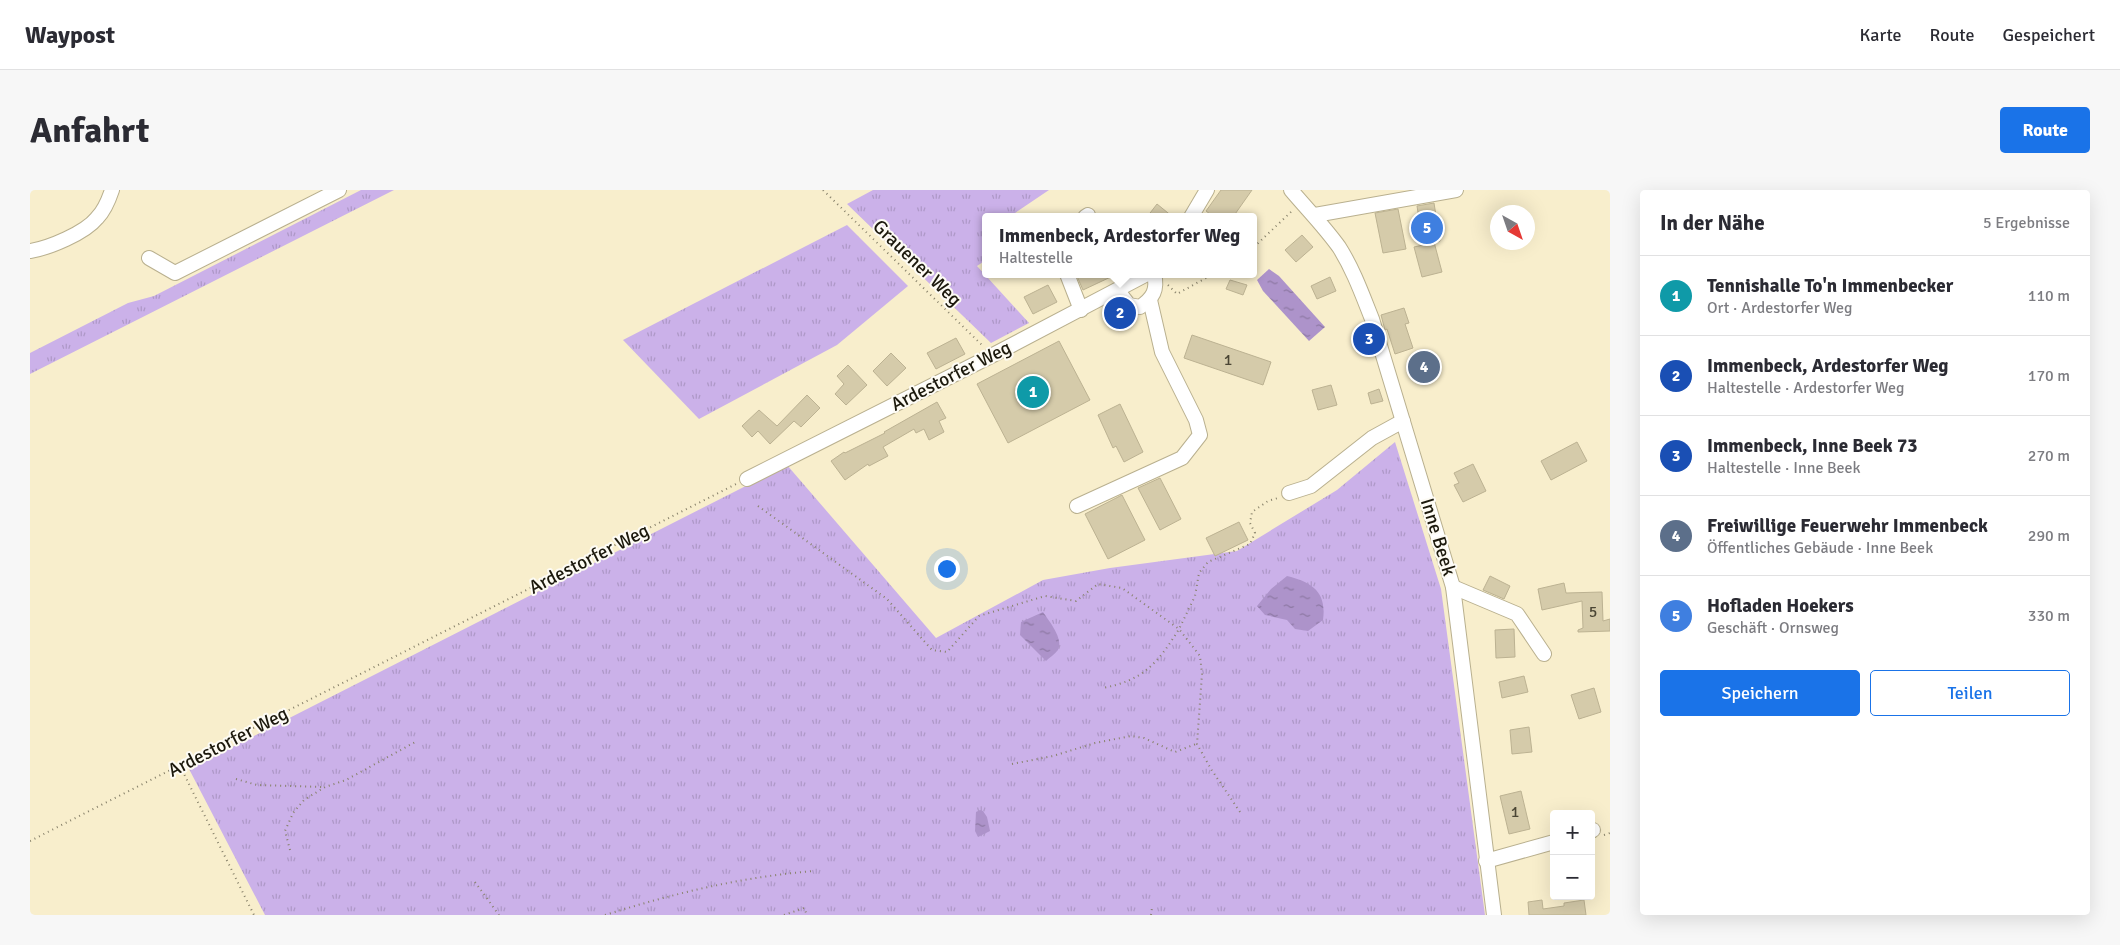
<!DOCTYPE html>
<html lang="de">
<meta charset="utf-8">
<style>
body{margin:0;font-family:Signika,sans-serif;background:#f7f7f7;color:#2b2b33}
.controls{position:absolute;right:15px;bottom:15px;display:grid;overflow:hidden;border-radius:5px;box-shadow:0 5px 20px #0002}
.controls button{width:45px;height:45px;display:grid;place-items:center;padding:0;border:0;border-bottom:1px solid #e1e1e2;background:#fff;color:#2b2b33;font:25px sans-serif}
.compass{position:absolute;left:1460px;top:15px;width:45px;height:45px;border-radius:50%;background:#fff;box-shadow:0 5px 20px #0002;rotate:140deg}
.you{position:absolute;left:916px;top:378px;width:18px;height:18px;margin:-12px;border:4px solid #fff;border-radius:50%;background:#1a73e8;box-shadow:0 0 0 8px #1a73e833}
.badge{display:grid;place-items:center;width:32px;height:32px;border-radius:50%;background:#1a73e8;color:#fff;font-size:16px;font-weight:700}
.pin{position:absolute;translate:-50% -50%;border:2px solid #fff;box-shadow:0 1px 5px #0006}
.popup{position:absolute;left:952px;top:23px;width:275px;height:65px;box-sizing:border-box;display:grid;place-content:center;border-radius:5px;background:#fff;filter:drop-shadow(0 1px 4px #0005);font-size:16px;white-space:nowrap;color:#7c7c81}
.popup b{font-size:19px;color:#2b2b33}
.popup::after{content:'';position:absolute;left:50%;top:100%;margin-left:-10px;border:10px solid transparent;border-top-color:#fff}
.list{margin:0;padding:0;list-style:none}
h2{display:flex;justify-content:space-between;align-items:center;height:65px;margin:0;padding:0 20px;font-size:21px}
h2 small{font-size:16px;font-weight:400;color:#7c7c81}
.list li{display:grid;grid-template-columns:32px 1fr auto;gap:15px;align-items:center;box-sizing:border-box;height:80px;padding:0 20px;border-top:1px solid #e1e1e2}
.list b{display:block;font-size:19px;white-space:nowrap}
.list p{margin:0;font-size:16px;white-space:nowrap;color:#7c7c81}
.list em{font-size:16px;font-style:normal;color:#7c7c81}
.actions{display:flex;gap:10px;padding:15px 20px}
.actions a{flex:1;padding:11px 0;border:1px solid #1a73e8;border-radius:5px;text-align:center;font-size:18px;color:#1a73e8}
.actions .main{background:#1a73e8;color:#fff}
.map{position:relative;flex:none;width:1580px;height:725px;overflow:hidden;border-radius:5px}
header{display:flex;align-items:center;gap:30px;box-sizing:border-box;height:70px;padding:0 25px;background:#fff;border-bottom:1px solid #e1e1e2}
header strong{font-size:24px}
nav{display:flex;gap:28px;margin-inline-start:auto;font-size:18px}
.intro{display:flex;align-items:center;justify-content:space-between;box-sizing:border-box;height:120px;padding:0 30px}
h1{margin:0;font-size:35px}
.button{padding:12px 22px;border-radius:5px;background:#1a73e8;color:#fff;font-size:18px;font-weight:700}
main{display:flex;gap:30px;padding:0 30px}
aside{flex:1;background:#fff;border-radius:5px;box-shadow:0 5px 20px #0002}
.map>svg:first-child{display:block}
.grass{fill:url(#grass-tufts)}
.water{fill:url(#water-ripples)}
.building{fill:#d5cbaa;stroke:#bcb292}
.lines{fill:none;stroke-linecap:round;stroke-linejoin:round}
.minor-casing{stroke:#b9b08f;stroke-width:16}
.path{stroke:#87816a;stroke-width:2;stroke-dasharray:1 4;stroke-linecap:butt}
.minor{stroke:#fff;stroke-width:14}
.labels{text-anchor:middle;dominant-baseline:central;stroke-width:4;stroke-linejoin:round;paint-order:stroke}
.number-label{font-size:16px;fill:#4a4534}
.street-label{font-size:19px;fill:#1b180c;stroke:#fdfbf4}
</style>
<header>
<strong>Waypost</strong>
<nav><a>Karte</a><a>Route</a><a>Gespeichert</a></nav>
</header>
<div class="intro"><h1>Anfahrt</h1><a class="button">Route</a></div>
<main>
<div class="map">
<svg width="1580" height="725" viewBox="0 0 1580 725">
<defs>
<pattern id="grass-tufts" width="24" height="20" patternUnits="userSpaceOnUse" patternTransform="scale(1.25)"><rect width="24" height="20" fill="#cbb1e9"/><path d="M3 7l-1-3M5 7V3M7 7l1-3M15 17l-1-3M17 17v-4M19 17l1-3" fill="none" stroke="#ae98c7"/></pattern>
<pattern id="water-ripples" width="26" height="14" patternUnits="userSpaceOnUse" patternTransform="scale(1.25)"><rect width="26" height="14" fill="#ad93ca"/><path d="M2 4q2-2 4 0t4 0M15 11q2-2 4 0t4 0" fill="none" stroke="#8c77a2"/></pattern>
</defs>
<rect width="100%" height="100%" fill="#f8eecc"/>
<g class="grass">
<path d="M 331,0 L 364,0 L 0,184 L 0,163 L 98,113 L 124,106 Z"/>
<path d="M 843,0 L 1019,0 L 979,27 L 956,27 L 956,70 L 947,76 L 999,133 L 961,153 L 817,14 Z"/>
<path d="M 817,35 L 878,96 L 807,155 L 669,229 L 593,150 Z"/>
<path d="M 1365,252 L 1411,399 L 1455,725 L 235,725 L 159,579 L 757,275 L 906,448 L 1013,390 L 1080,378 L 1207,361 L 1307,300 Z"/>
</g>
<g class="water">
<path d="M 1239,79 L 1249,86 L 1295,137 L 1279,151 L 1233,101 L 1227,90 Z"/>
<path d="M 1257,386 C 1282,392 1297,402 1293,430 L 1278,441 L 1265,439 L 1257,430 L 1235,425 L 1227,416 L 1241,399 Z"/>
<path d="M 1013,422 C 1019,431 1034,449 1028,460 C 1025,464 1019,468 1016,471 L 990,445 L 991,432 Z"/>
<path d="M 950,620 L 953,621 L 957,627 L 960,641 L 948,647 L 945,641 L 946,622 Z"/>
</g>
<g class="building">
<path d="M 1191,0 L 1222,0 L 1203,27 L 1184,27 L 1176,21 Z"/>
<path d="M 1404,13 L 1410,51 L 1404,52 L 1412,82 L 1392,87 L 1384,57 L 1393,55 L 1387,16 Z"/>
<path d="M 1127,14 L 1143,27 L 1117,27 Z"/>
<path d="M 1368,19 L 1376,59 L 1353,63 L 1345,23 Z"/>
<path d="M 1272,45 L 1283,57 L 1266,72 L 1255,60 Z"/>
<path d="M 1046,84 L 1087,84 L 1053,100 Z"/>
<path d="M 1300,87 L 1306,101 L 1287,109 L 1281,96 Z"/>
<path d="M 1200,90 L 1217,95 L 1213,105 L 1196,99 Z"/>
<path d="M 1018,95 L 1027,112 L 1003,124 L 994,107 Z"/>
<path d="M 1374,118 L 1379,133 L 1375,134 L 1383,158 L 1365,164 L 1357,139 L 1355,140 L 1351,125 Z"/>
<path d="M 1162,145 L 1241,172 L 1233,195 L 1154,168 Z"/>
<path d="M 926,148 L 935,164 L 906,179 L 897,163 Z"/>
<path d="M 1029,151 L 1060,210 L 978,253 L 947,194 Z"/>
<path d="M 861,163 L 876,178 L 857,196 L 843,181 Z"/>
<path d="M 1401,164 L 1407,184 L 1388,191 L 1381,170 Z"/>
<path d="M 818,175 L 837,195 L 816,215 L 805,204 L 814,194 L 807,186 Z"/>
<path d="M 1301,195 L 1307,215 L 1288,220 L 1282,200 Z"/>
<path d="M 1349,199 L 1353,211 L 1341,214 L 1338,203 Z"/>
<path d="M 777,205 L 790,218 L 771,237 L 764,231 L 740,254 L 728,241 L 722,247 L 712,236 L 729,220 L 747,236 Z"/>
<path d="M 907,212 L 916,228 L 909,231 L 914,242 L 899,250 L 894,239 L 886,243 L 884,239 L 853,257 L 858,266 L 839,276 L 838,274 L 815,290 L 801,271 L 814,262 L 815,263 L 855,243 L 854,242 Z"/>
<path d="M 1090,214 L 1113,262 L 1094,272 L 1086,256 L 1083,258 L 1068,225 Z"/>
<path d="M 1547,252 L 1557,271 L 1521,290 L 1511,271 Z"/>
<path d="M 1443,274 L 1456,301 L 1433,312 L 1424,295 L 1429,293 L 1424,283 Z"/>
<path d="M 1130,288 L 1151,329 L 1130,340 L 1108,298 Z"/>
<path d="M 1092,305 L 1115,350 L 1078,369 L 1055,324 Z"/>
<path d="M 1209,332 L 1218,350 L 1185,366 L 1176,348 Z"/>
<path d="M 1460,386 L 1480,396 L 1474,409 L 1453,400 Z"/>
<path d="M 1534,393 L 1536,403 L 1572,402 L 1573,431 L 1580,429 L 1580,441 L 1548,442 L 1548,440 L 1553,438 L 1552,411 L 1512,420 L 1508,399 Z"/>
<path d="M 1484,439 L 1485,467 L 1466,468 L 1465,440 Z"/>
<path d="M 1494,486 L 1498,502 L 1472,508 L 1469,492 Z"/>
<path d="M 1564,498 L 1571,522 L 1549,529 L 1541,505 Z"/>
<path d="M 1499,537 L 1502,562 L 1482,564 L 1480,540 Z"/>
<path d="M 1491,601 L 1500,639 L 1479,644 L 1470,606 Z"/>
<path d="M 1512,710 L 1513,719 L 1534,716 L 1534,713 L 1554,710 L 1556,725 L 1499,725 L 1498,712 Z"/>
</g>
<g class="lines">
<defs>
<g id="minor">
<path d="M 1261,0 C 1277,19 1294,36 1309,57 C 1323,79 1332,104 1342,129 L 1423,397 L 1464,725"/>
<path d="M 1285,25 L 1426,0"/>
<path d="M 1055,27 L 1058,25"/>
<path d="M 1161,27 L 1177,0"/>
<path d="M 0,61 C 19,58 55,43 67,28 C 74,21 79,9 82,0"/>
<path d="M 119,68 L 145,83 L 309,0"/>
<path d="M 1037,84 L 1051,120"/>
<path d="M 1088,101 L 1099,115 L 1110,117 C 1123,108 1128,100 1124,84"/>
<path d="M 717,289 L 963,165 L 1117,84"/>
<path d="M 1259,303 L 1281,296 L 1342,248 L 1373,231"/>
<path d="M 1047,316 L 1152,268 L 1170,245 L 1166,230 L 1132,162 L 1120,110"/>
<path d="M 1423,397 L 1487,424 L 1514,464"/>
<path d="M 1561,641 L 1563,640"/>
<path d="M 1456,671 L 1524,652"/>
</g>
</defs>
<use href="#minor" class="minor-casing"/>
<g class="path">
<path d="M 793,0 L 954,157"/>
<path d="M 1224,57 L 1262,21"/>
<path d="M 1138,95 L 1147,104 L 1183,84"/>
<path d="M 728,316 L 857,409 L 902,460 L 917,462 L 949,426 L 1015,406 L 1046,411 L 1068,394 L 1092,398 L 1149,439 C 1128,473 1113,491 1072,498"/>
<path d="M 982,574 L 1023,566 L 1065,553 L 1101,546 L 1114,548 L 1145,562 L 1166,554"/>
<path d="M 150,576 L 224,725"/>
<path d="M 206,589 L 227,595 L 293,597"/>
<path d="M 1210,622 L 1181,579 L 1167,554 L 1172,484 L 1170,466 L 1149,439 L 1165,406 L 1169,383 L 1178,372 L 1220,354 L 1225,343 L 1220,333 L 1222,322 L 1238,311 L 1248,308"/>
<path d="M 1574,645 L 1580,643"/>
<path d="M 0,651 L 706,294"/>
<path d="M 260,660 L 255,641 L 263,623 L 274,610 L 295,597 L 316,590 L 387,551"/>
<path d="M 445,692 L 469,725"/>
<path d="M 575,725 C 645,703 711,687 784,681"/>
<path d="M 754,725 L 774,718 L 777,725"/>
<path d="M 1121,725 L 1122,718"/>
</g>
<use href="#minor" class="minor"/>
</g>
<g class="labels">
<g class="number-label">
<text x="1198" y="170">1</text>
<text x="1563" y="422">5</text>
<text x="1485" y="622">1</text>
</g>
<g class="street-label">
<text transform="translate(887 73) rotate(44)">Grauener Weg</text>
<text transform="translate(921 186) rotate(-27)">Ardestorfer Weg</text>
<text transform="translate(1408 347) rotate(73)">Inne Beek</text>
<text transform="translate(559 369) rotate(-27)">Ardestorfer Weg</text>
<text transform="translate(198 552) rotate(-27)">Ardestorfer Weg</text>
</g>
</g>
</svg>
<div class="controls">
<button>+</button>
<button>−</button>
</div>
<svg class="compass" viewBox="-18 -18 36 36"><path d="M0-13l5 13h-10z" fill="#e53935"/><path d="M0 13l5-13h-10z" fill="#7c7c81"/></svg>
<div class="you"></div>
<div class="pin badge" style="left:1003px;top:202px;background:#0f9aa8">1</div>
<div class="pin badge" style="left:1090px;top:123px;background:#1a4fb4">2</div>
<div class="popup"><b>Immenbeck, Ardestorfer Weg</b>Haltestelle</div>
<div class="pin badge" style="left:1339px;top:149px;background:#1a4fb4">3</div>
<div class="pin badge" style="left:1394px;top:177px;background:#5c6f8a">4</div>
<div class="pin badge" style="left:1397px;top:38px;background:#3f7fe0">5</div>
</div>
<aside>
<h2>In der Nähe<small>5 Ergebnisse</small></h2>
<ul class="list">
<li><span class="badge" style="background:#0f9aa8">1</span><div><b>Tennishalle To'n Immenbecker</b><p>Ort · Ardestorfer Weg</p></div><em>110 m</em></li>
<li><span class="badge" style="background:#1a4fb4">2</span><div><b>Immenbeck, Ardestorfer Weg</b><p>Haltestelle · Ardestorfer Weg</p></div><em>170 m</em></li>
<li><span class="badge" style="background:#1a4fb4">3</span><div><b>Immenbeck, Inne Beek 73</b><p>Haltestelle · Inne Beek</p></div><em>270 m</em></li>
<li><span class="badge" style="background:#5c6f8a">4</span><div><b>Freiwillige Feuerwehr Immenbeck</b><p>Öffentliches Gebäude · Inne Beek</p></div><em>290 m</em></li>
<li><span class="badge" style="background:#3f7fe0">5</span><div><b>Hofladen Hoekers</b><p>Geschäft · Ornsweg</p></div><em>330 m</em></li>
</ul>
<div class="actions"><a class="main">Speichern</a><a>Teilen</a></div>
</aside>
</main>
